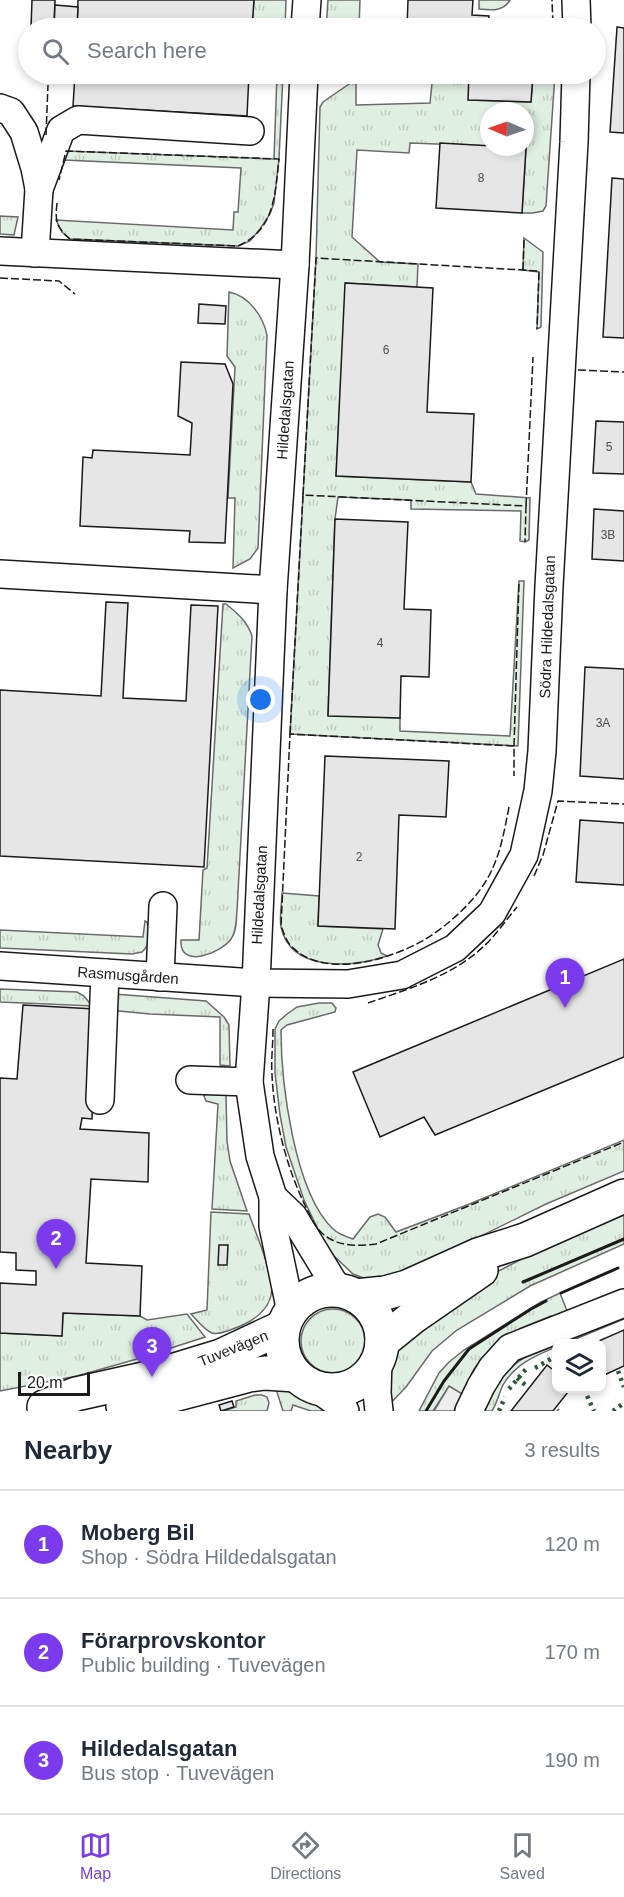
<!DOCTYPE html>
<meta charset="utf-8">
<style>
body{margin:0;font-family:Arial,sans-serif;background:#f2f2f3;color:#1f2937}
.controls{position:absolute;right:18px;bottom:18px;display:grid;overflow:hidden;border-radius:12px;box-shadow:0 3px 9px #0003}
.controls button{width:54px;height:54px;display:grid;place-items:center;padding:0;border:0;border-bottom:2px solid #e0e1e3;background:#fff;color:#1f2937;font:30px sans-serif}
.compass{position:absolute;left:480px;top:102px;width:54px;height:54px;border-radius:50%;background:#fff;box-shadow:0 3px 9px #0003;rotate:272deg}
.scale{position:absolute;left:18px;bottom:15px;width:72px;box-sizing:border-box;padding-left:6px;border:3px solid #1a1a1a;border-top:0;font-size:16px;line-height:21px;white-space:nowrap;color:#1a1a1a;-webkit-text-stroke:4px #fff;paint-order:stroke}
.you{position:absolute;left:261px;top:700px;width:21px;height:21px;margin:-15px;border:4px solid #fff;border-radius:50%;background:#1a73e8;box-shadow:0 0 0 9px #1a73e833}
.badge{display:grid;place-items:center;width:39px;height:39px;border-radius:50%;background:#7c3aed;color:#fff;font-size:20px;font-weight:700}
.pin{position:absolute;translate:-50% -50px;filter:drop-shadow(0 2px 3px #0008)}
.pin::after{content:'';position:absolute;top:32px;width:21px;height:18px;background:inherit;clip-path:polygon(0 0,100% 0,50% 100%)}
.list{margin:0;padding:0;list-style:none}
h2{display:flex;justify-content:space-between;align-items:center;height:78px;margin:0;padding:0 24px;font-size:26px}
h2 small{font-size:20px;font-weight:400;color:#747a83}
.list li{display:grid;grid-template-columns:39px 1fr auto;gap:18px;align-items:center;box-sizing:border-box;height:108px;padding:0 24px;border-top:2px solid #e0e1e3}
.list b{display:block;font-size:22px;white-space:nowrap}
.list p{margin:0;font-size:20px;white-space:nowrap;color:#747a83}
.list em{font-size:20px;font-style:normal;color:#747a83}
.icon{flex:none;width:33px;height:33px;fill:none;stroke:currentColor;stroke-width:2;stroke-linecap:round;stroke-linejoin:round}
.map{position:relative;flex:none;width:624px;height:1411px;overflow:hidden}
.search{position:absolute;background:#fff;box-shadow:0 3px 9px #0003;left:18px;right:18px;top:18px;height:66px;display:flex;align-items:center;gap:15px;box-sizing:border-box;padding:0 21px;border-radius:33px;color:#747a83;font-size:22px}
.sheet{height:402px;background:#fff}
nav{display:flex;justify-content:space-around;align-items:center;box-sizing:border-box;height:84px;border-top:2px solid #e0e1e3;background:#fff;font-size:16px;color:#747a83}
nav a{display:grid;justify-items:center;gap:3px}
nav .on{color:#7c3aed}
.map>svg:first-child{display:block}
.grass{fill:url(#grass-tufts);stroke:#6a6a6a;stroke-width:1.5}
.parking{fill:#ededed;stroke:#6a6a6a;stroke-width:1.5}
.building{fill:#e6e6e6;stroke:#1a1a1a;stroke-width:1.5}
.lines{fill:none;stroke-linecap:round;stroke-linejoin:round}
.minor-casing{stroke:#1a1a1a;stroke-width:30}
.major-casing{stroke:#1a1a1a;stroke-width:36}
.minor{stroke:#fff;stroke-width:27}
.major{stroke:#fff;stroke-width:33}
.hedge{stroke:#2b5a34;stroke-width:4.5;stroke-dasharray:3 4.5;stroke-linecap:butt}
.fence{stroke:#1a1a1a;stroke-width:1.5;stroke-dasharray:8 3;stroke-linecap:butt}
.wall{stroke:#1a1a1a;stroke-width:3}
.labels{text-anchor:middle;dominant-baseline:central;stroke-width:4.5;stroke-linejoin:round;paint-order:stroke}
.number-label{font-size:12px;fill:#4d4d4d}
.street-label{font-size:15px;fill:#1a1a1a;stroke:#fff}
</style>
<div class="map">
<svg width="624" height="1411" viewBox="0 0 624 1411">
<defs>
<pattern id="grass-tufts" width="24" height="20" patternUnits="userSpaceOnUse" patternTransform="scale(1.5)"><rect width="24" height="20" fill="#e0efe3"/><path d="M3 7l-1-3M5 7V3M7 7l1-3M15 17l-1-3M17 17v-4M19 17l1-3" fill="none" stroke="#c0ccc2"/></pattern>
</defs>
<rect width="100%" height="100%" fill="#fff"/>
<g class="grass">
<path d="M 254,0 L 286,0 L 285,28 L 252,28 Z"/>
<path d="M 328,0 L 360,0 L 359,28 L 326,28 Z"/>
<path d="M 479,0 L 510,0 C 503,12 491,10 479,9 Z"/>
<path d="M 277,74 L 283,74 L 279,159 L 274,203 L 270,214 L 260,229 L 250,241 L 238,246 L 70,239 L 62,232 L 56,220 L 233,230 L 234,212 L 238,212 L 241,168 L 64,160 L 66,151 L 274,159 Z"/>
<path d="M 433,74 L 469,74 L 469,100 L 531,102 L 533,74 L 555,74 L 546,206 L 543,211 L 533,213 L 522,213 L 526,148 L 508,147 L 525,147 L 525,111 L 489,111 L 489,146 L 410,143 L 409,153 L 357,150 L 352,237 L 380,262 L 418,264 L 417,287 L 346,283 L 336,476 L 471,482 L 476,494 L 530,498 L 529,540 L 525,542 L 520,541 L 521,511 L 411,509 L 411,500 L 338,497 L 335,519 L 328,715 L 400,718 L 400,731 L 510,736 L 519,581 L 524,581 L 518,746 L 290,734 L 316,258 L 320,107 L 323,102 L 352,82 L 356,84 L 356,105 L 430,103 Z"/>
<path d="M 0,216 L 18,217 L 14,235 L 0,234 Z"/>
<path d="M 524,238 L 543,252 L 541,327 L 537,329 L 539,272 L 523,270 Z"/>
<path d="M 229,292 C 249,296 263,316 267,335 L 258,548 L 250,559 L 233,568 L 235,498 L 228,498 L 235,367 L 227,356 Z"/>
<path d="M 223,604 L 226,604 C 238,614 247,621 252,636 L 237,911 C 236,920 237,931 231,939 C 221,953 179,970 181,940 L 199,940 L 203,870 L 207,868 Z"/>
<path d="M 282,893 L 319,896 L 318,926 L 383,929 L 378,945 L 381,953 L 387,956 C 353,967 291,973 281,927 C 279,917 282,903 282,893 Z"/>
<path d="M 145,921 L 147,922 C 151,932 150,945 142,952 L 132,954 L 0,948 L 0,930 L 143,937 Z"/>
<path d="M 0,989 L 77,992 L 84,996 L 92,1006 L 0,1002 Z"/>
<path d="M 114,994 L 206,1001 L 224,1017 L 229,1025 L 230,1066 L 220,1065 L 220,1017 L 150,1014 L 109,1010 Z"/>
<path d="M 319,1003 L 332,1003 L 336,1008 L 335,1012 L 287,1025 L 281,1030 C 281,1082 294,1192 333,1229 C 338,1234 347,1237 353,1239 L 370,1217 L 378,1214 L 385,1217 L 396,1232 L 467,1205 L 624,1140 L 624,1171 L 546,1204 L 414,1269 L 369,1280 L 353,1274 L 334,1256 L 325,1244 L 304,1200 L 286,1147 L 280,1115 L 275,1073 L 275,1029 L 279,1021 L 287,1014 L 297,1007 Z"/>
<path d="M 206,1094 L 226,1095 L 227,1141 L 230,1161 L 247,1211 L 212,1209 L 218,1104 L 206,1101 L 204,1096 Z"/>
<path d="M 211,1212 L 249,1214 C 255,1231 271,1269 272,1285 C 273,1311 251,1323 230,1330 C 224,1332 218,1335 212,1333 C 204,1330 197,1320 191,1314 L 207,1310 Z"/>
<path d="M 624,1215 L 624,1244 L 530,1286 L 457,1330 L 432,1351 L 406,1387 L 387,1407 L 389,1366 L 397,1348 L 468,1287 L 537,1251 Z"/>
<path d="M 560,1293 L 569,1316 L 556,1322 L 551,1316 L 519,1329 L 500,1351 L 491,1348 C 475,1367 468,1371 468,1397 L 448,1388 L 433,1411 L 419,1411 L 439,1373 L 449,1362 L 464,1350 L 541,1302 Z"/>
<circle cx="333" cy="1341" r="32"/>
<path d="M 63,1313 L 140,1316 L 147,1320 L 187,1314 L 205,1337 L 137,1359 L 77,1376 L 0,1391 L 0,1333 L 62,1336 Z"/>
<path d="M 624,1313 L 624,1319 L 566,1343 L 556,1344 L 556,1347 C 535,1356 515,1364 503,1385 C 499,1393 497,1403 492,1411 L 483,1411 C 494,1387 502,1371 525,1357 Z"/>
<path d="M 275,1386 L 292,1388 L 335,1411 L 311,1411 L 293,1405 L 291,1411 L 283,1411 Z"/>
<path d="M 255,1395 L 262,1395 L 267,1397 L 269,1403 L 267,1411 L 223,1411 L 236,1407 L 236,1401 Z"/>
</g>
<path class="parking" d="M 449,1386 L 464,1395 L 454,1411 L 434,1411 Z"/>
<g class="building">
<path d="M 32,0 L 55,0 L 54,28 L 31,28 Z"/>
<path d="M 78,0 L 254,0 L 252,28 L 77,28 Z"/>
<path d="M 408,0 L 473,0 L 472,15 L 489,16 L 488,28 L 407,28 Z"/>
<path d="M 55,5 L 78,7 L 77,28 L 54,28 Z"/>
<path d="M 617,27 L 624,28 L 624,133 L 610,132 Z"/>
<path d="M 75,74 L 249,74 L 247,116 L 73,106 Z"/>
<path d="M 469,74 L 533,74 L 531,102 L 468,100 Z"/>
<path d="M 440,143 L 526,148 L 522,213 L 436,208 Z"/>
<path d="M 612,178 L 624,179 L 624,338 L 603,337 Z"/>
<path d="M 345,283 L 433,288 L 427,412 L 474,414 L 471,482 L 336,476 Z"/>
<path d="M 199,304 L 226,306 L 225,324 L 198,323 Z"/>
<path d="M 181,362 L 225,364 L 233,384 L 225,543 L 189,542 L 190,531 L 80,526 L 83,457 L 92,458 L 93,450 L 190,455 L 192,423 L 178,416 Z"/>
<path d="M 596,421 L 624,422 L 624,474 L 593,473 Z"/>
<path d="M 594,509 L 624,511 L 624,561 L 592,559 Z"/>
<path d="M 335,519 L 408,522 L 404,609 L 431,610 L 429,677 L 401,676 L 400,718 L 328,716 Z"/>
<path d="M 106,602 L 128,603 L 123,698 L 186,701 L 191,605 L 218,606 L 204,867 L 0,856 L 0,690 L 101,696 Z"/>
<path d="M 585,667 L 624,669 L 624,779 L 580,776 Z"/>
<path d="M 325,756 L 449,761 L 446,817 L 399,815 L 395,929 L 318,926 Z"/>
<path d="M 580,820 L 624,823 L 624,885 L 576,882 Z"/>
<path d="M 624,959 L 624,1057 L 435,1135 L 424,1117 L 380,1137 L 353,1072 Z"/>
<path d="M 23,1005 L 95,1009 L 92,1119 L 82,1118 L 80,1129 L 149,1133 L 148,1182 L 91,1179 L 86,1263 L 142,1266 L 140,1316 L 63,1313 L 62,1336 L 0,1333 L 0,1283 L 36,1285 L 36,1271 L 16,1270 L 16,1253 L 0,1252 L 0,1078 L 17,1079 Z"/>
<path d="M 219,1245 L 228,1245 L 227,1265 L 218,1265 Z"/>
<path d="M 624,1330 L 624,1366 L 602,1376 L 602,1344 L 592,1344 Z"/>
<path d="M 547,1365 L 556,1372 L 556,1388 L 566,1388 L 565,1390 L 568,1392 L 553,1411 L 511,1411 Z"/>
<path d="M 232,1401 L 234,1407 L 221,1411 L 219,1405 Z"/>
</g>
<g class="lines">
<defs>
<g id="minor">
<path d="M 576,0 L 577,28"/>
<path d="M 305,28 L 307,0"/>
<path d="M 0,108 L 11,112 L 24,132 L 35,168 L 39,189 L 35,253"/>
<path d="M 39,189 L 61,130 L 78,120 L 250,131"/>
<path d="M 0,251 L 295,265"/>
<path d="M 0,574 L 273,590"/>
<path d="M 0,966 L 256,983 L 348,984 L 402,975 L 455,948 L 492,913 L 524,855 L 538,791 L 542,751 L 549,586 L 574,142 L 576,74"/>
<path d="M 160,977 L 163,906"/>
<path d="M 190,1080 L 249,1082"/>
<path d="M 100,1100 L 105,973"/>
<path d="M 273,1197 L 293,1216 L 338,1290"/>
<path d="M 291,1312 L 273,1226 L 273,1197 L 260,1156 L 249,1082 L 256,983 L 273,590 L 295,265 L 304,74"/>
<path d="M 378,1359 L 377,1393 L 379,1411"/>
<path d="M 315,1387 L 343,1407 L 345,1411"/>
<path d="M 469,1411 L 481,1386 L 492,1368 L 510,1348 L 624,1303"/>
</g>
<g id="major">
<circle cx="332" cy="1340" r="50"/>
<path d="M 356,1296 L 385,1293 L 407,1287 L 478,1255 L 525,1240 L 624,1196"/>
<path d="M 382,1342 L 413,1317 L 481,1270"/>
<path d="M 123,1406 L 143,1403 L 249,1375 L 265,1373 L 296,1375"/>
<path d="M 44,1407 L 76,1394 L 152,1377 L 221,1356 L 283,1327"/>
</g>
</defs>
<use href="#minor" class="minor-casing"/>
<use href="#major" class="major-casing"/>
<use href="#minor" class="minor"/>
<use href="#major" class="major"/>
<g class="hedge">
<path d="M 535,1368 L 556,1356"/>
<path d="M 618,1371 L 624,1387"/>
<path d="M 517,1378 L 529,1388"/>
<path d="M 509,1389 L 526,1369"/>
<path d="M 584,1389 L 594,1411"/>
<path d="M 557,1410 L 558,1411"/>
<path d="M 499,1411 L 505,1397"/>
<path d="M 613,1411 L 624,1403"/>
</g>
<g class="fence">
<path d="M 535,28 L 536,25 L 553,25 L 552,0"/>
<path d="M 46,135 L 48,85"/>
<path d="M 57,203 C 55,221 56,227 70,239 L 238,246 C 275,230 275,194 279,159 L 66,151 L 59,180"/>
<path d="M 523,270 L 524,238"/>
<path d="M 0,278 L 59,281 L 75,294"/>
<path d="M 578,370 L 624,372"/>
<path d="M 303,495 L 316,258 L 539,271 L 537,329"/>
<path d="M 526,506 L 533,357"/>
<path d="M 290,734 L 303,495 L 526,506 L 525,542"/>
<path d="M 514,746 L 519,581"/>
<path d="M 509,807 C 504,832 500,858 486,881 C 472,904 447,926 424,940 C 389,960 324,980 291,946 C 286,941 284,933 281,926 L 290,734 L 514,746 L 514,776"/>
<path d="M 534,876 L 543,855 L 558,801 L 624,804"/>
<path d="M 368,1003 C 408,989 453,976 484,946 C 496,935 506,920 517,907"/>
<path d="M 273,1029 C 273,1044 271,1060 272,1075 C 274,1117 285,1161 302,1199 C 308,1211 313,1225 323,1234 C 338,1247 358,1246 376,1244 L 624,1142"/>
</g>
<g class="wall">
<path d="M 523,1282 L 624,1239"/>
<path d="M 561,1293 L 618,1268"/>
<path d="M 426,1411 L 444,1381 L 469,1349 L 531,1309 L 546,1301"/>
</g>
</g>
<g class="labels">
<g class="number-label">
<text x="481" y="178">8</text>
<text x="386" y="350">6</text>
<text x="609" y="447">5</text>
<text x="608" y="535">3B</text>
<text x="380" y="643">4</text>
<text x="603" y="723">3A</text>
<text x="359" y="857">2</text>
</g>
<g class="street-label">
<text transform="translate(285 410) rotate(-86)">Hildedalsgatan</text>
<text transform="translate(547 627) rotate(-88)">Södra Hildedalsgatan</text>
<text transform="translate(259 895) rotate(-87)">Hildedalsgatan</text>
<text transform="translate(128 975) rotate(4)">Rasmusgården</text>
<text transform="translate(233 1348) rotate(-22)">Tuvevägen</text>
</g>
</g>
</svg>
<div class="controls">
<button><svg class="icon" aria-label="layers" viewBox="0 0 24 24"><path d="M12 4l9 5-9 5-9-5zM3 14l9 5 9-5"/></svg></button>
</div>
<svg class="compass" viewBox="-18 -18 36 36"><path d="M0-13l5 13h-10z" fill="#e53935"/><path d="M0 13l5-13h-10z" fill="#747a83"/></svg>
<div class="scale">20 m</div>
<div class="you"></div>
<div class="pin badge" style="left:565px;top:1008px">1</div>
<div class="pin badge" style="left:56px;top:1269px">2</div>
<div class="pin badge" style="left:152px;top:1377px">3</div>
<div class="search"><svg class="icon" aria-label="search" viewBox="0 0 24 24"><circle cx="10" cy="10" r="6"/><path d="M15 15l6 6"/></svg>Search here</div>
</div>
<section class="sheet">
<h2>Nearby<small>3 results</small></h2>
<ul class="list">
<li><span class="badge">1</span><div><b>Moberg Bil</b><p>Shop · Södra Hildedalsgatan</p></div><em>120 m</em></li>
<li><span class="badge">2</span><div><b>Förarprovskontor</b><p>Public building · Tuvevägen</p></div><em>170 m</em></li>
<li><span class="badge">3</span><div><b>Hildedalsgatan</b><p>Bus stop · Tuvevägen</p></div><em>190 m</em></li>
</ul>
</section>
<nav>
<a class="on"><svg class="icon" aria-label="map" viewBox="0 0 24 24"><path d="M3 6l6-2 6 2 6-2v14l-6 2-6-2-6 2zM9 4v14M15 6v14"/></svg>Map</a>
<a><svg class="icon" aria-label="directions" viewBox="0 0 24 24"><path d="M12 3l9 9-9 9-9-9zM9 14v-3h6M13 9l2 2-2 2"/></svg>Directions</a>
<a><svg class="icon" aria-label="saved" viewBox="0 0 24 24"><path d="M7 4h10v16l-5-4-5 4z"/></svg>Saved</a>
</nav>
